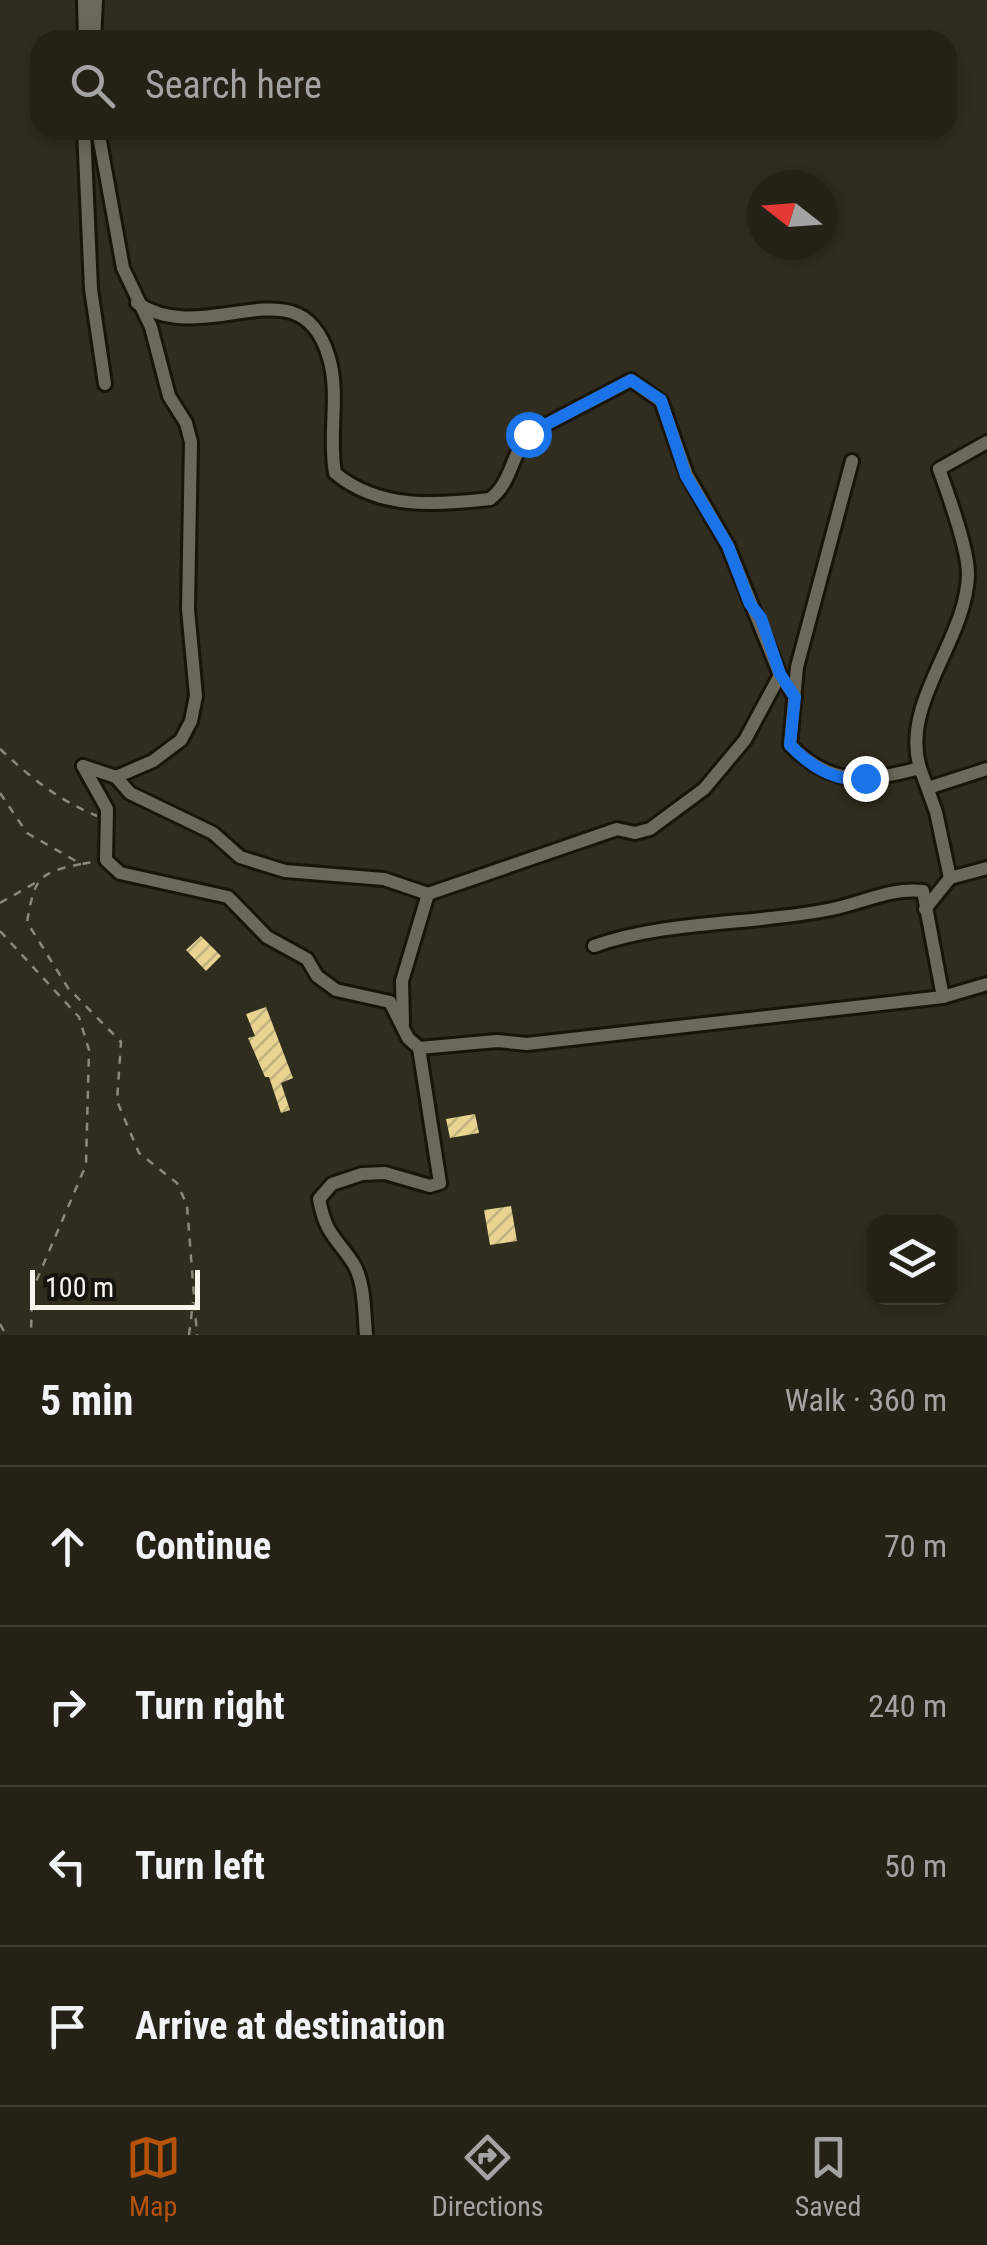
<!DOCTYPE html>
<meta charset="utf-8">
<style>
body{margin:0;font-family:"Roboto Condensed",sans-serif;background:#2c291f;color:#f1f3f6}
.controls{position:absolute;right:30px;bottom:30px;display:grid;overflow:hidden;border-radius:20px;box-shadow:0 5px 15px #0003}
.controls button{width:90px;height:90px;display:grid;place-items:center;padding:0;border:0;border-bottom:2px solid #413e35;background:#242116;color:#f1f3f6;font:50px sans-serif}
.compass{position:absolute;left:747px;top:170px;width:90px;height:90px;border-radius:50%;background:#242116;box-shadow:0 5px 15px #0003;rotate:287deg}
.scale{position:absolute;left:30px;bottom:25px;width:170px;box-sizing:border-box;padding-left:10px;border:5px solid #f7f5ec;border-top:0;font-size:28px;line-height:35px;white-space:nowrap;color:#f7f5ec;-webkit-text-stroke:8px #16140e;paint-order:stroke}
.stop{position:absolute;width:30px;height:30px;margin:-22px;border:8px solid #1a73e8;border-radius:50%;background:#fff}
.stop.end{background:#1a73e8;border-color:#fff;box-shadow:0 2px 10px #0008}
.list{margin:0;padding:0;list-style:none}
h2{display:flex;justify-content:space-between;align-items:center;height:130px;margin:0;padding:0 40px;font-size:42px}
h2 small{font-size:32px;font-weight:400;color:#a3a3a1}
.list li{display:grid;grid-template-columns:65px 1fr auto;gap:30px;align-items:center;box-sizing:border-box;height:160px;padding:0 40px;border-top:2px solid #413e35}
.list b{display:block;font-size:38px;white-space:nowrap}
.list em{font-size:32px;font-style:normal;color:#a3a3a1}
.icon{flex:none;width:55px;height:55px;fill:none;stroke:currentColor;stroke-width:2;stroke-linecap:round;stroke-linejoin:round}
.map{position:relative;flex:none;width:987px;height:1335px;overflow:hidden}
.search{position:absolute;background:#242116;box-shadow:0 5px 15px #0003;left:30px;right:30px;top:30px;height:110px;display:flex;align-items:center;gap:25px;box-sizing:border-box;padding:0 35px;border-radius:30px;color:#a3a3a1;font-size:38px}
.sheet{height:770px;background:#242116}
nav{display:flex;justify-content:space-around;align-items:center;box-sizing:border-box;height:140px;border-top:2px solid #413e35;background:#242116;font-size:28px;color:#a3a3a1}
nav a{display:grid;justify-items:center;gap:5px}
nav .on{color:#b45309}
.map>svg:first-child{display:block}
.building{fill:url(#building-hatch)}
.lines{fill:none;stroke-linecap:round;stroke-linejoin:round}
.street-casing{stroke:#181408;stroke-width:18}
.path{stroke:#8b887c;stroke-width:2.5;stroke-dasharray:8 8;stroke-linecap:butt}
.street{stroke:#6d695a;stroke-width:12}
.route{stroke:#1a73e8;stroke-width:12}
</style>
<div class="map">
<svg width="987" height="1335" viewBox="0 0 987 1335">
<defs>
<pattern id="building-hatch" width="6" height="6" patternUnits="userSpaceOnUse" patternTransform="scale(2.5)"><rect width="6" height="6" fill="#e8d490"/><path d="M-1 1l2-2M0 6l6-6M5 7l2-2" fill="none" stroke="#c0b27e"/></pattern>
</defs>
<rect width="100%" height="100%" fill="#302c1e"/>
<g class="building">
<path d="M 201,936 L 221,956 L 206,971 L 186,950 Z"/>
<path d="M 266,1007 L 293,1078 L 281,1083 L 290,1110 L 281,1113 L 269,1077 L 265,1077 L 248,1038 L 255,1036 L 246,1014 Z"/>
<path d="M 475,1114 L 479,1133 L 450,1138 L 446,1119 Z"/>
<path d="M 511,1206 L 517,1241 L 490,1245 L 484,1210 Z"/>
</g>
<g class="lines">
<defs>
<g id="street">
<path d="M 84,0 L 85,40"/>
<path d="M 94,40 L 96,0"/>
<path d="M 84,130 L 91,289 L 105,384"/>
<path d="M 137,303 C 207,350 301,259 329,358 C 340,395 328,435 335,473 C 379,510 437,505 490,499 C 511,484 512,454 528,434 L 631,380 L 661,401 L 687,475 L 728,546 L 780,675 L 795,697"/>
<path d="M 852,461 L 797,667 L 790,745 C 832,787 866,782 920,768 L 936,812 L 950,878 L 925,909"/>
<path d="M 83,766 L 107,809 L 106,860 L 120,873 L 228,897 L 267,937 L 307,959 L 317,976 L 336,990 L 390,1002 L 408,1038 L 419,1048 L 497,1041 L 527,1044 L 943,997 L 987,984"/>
<path d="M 83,766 L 116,777 L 153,761 L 181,740 L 191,721 L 196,696 L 188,609 L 191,442 L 186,423 L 169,396 L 151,327 L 123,268 L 98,130"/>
<path d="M 920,768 C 900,703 967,640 968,574 C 968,548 948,494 939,469 L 987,442"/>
<path d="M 116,777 L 130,793 L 213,833 L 240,857 L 285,871 L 384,879 L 428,894"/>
<path d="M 928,788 L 987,769"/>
<path d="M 950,878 L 987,868"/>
<path d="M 594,946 C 666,920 756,925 832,909 C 862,903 892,887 923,891 L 943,997"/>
<path d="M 403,1023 L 402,981 L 428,894 L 617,829 L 635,833 L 650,829 L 704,789 L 745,740 L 780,675"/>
<path d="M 366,1335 C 364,1313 365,1282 353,1263 C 335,1236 326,1235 319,1199 L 332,1184 L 362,1174 L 385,1173 L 430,1186 L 440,1183 L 419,1048"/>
</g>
</defs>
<use href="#street" class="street-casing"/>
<g class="path">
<path d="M 0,749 C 30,777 58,800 97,816"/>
<path d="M 0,793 L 27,833 L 81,864 L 94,862"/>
<path d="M 81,864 C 37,873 35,878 27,922 L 68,988 L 121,1042 L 117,1101 L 139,1153 L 177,1183 L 187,1205 L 197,1335"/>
<path d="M 0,903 L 35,883"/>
<path d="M 0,931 L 79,1017 L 89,1050 L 86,1165 L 32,1291 L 31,1335"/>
<path d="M 0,1324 L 6,1335"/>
<path d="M 189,1335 L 193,1302"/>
</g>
<use href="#street" class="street"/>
</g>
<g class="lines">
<path class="route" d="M 528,434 L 631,380 L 661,400 L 686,476 L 728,546 L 750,604 L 761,618 L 780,674 L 795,697 L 790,745 C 810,766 835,783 865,778"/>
</g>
</svg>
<div class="controls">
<button><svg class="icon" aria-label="layers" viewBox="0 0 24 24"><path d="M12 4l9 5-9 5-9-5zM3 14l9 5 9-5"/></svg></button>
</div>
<svg class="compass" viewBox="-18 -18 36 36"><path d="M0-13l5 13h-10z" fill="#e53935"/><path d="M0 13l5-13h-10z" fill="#a3a3a1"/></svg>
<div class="scale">100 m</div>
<div class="stop" style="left:528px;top:434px"></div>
<div class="stop end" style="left:865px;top:778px"></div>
<div class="search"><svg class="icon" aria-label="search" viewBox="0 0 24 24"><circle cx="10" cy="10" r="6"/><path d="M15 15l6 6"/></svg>Search here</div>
</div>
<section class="sheet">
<h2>5 min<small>Walk · 360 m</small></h2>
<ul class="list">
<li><svg class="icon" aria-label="ahead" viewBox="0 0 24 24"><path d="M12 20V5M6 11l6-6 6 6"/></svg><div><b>Continue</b></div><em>70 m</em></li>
<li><svg class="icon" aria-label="right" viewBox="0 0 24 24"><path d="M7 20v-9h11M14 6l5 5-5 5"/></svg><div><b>Turn right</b></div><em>240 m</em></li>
<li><svg class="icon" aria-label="left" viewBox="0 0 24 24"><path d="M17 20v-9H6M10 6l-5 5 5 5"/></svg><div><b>Turn left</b></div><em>50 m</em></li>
<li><svg class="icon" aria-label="arrive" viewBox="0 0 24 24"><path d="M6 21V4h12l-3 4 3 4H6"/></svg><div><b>Arrive at destination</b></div></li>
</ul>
</section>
<nav>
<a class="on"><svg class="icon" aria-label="map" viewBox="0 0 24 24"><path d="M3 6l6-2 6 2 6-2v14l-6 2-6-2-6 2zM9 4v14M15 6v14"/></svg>Map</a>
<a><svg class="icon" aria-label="directions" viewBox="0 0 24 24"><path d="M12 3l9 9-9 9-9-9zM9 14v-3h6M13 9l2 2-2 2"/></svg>Directions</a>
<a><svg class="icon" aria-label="saved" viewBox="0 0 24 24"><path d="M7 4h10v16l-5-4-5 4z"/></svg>Saved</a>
</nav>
